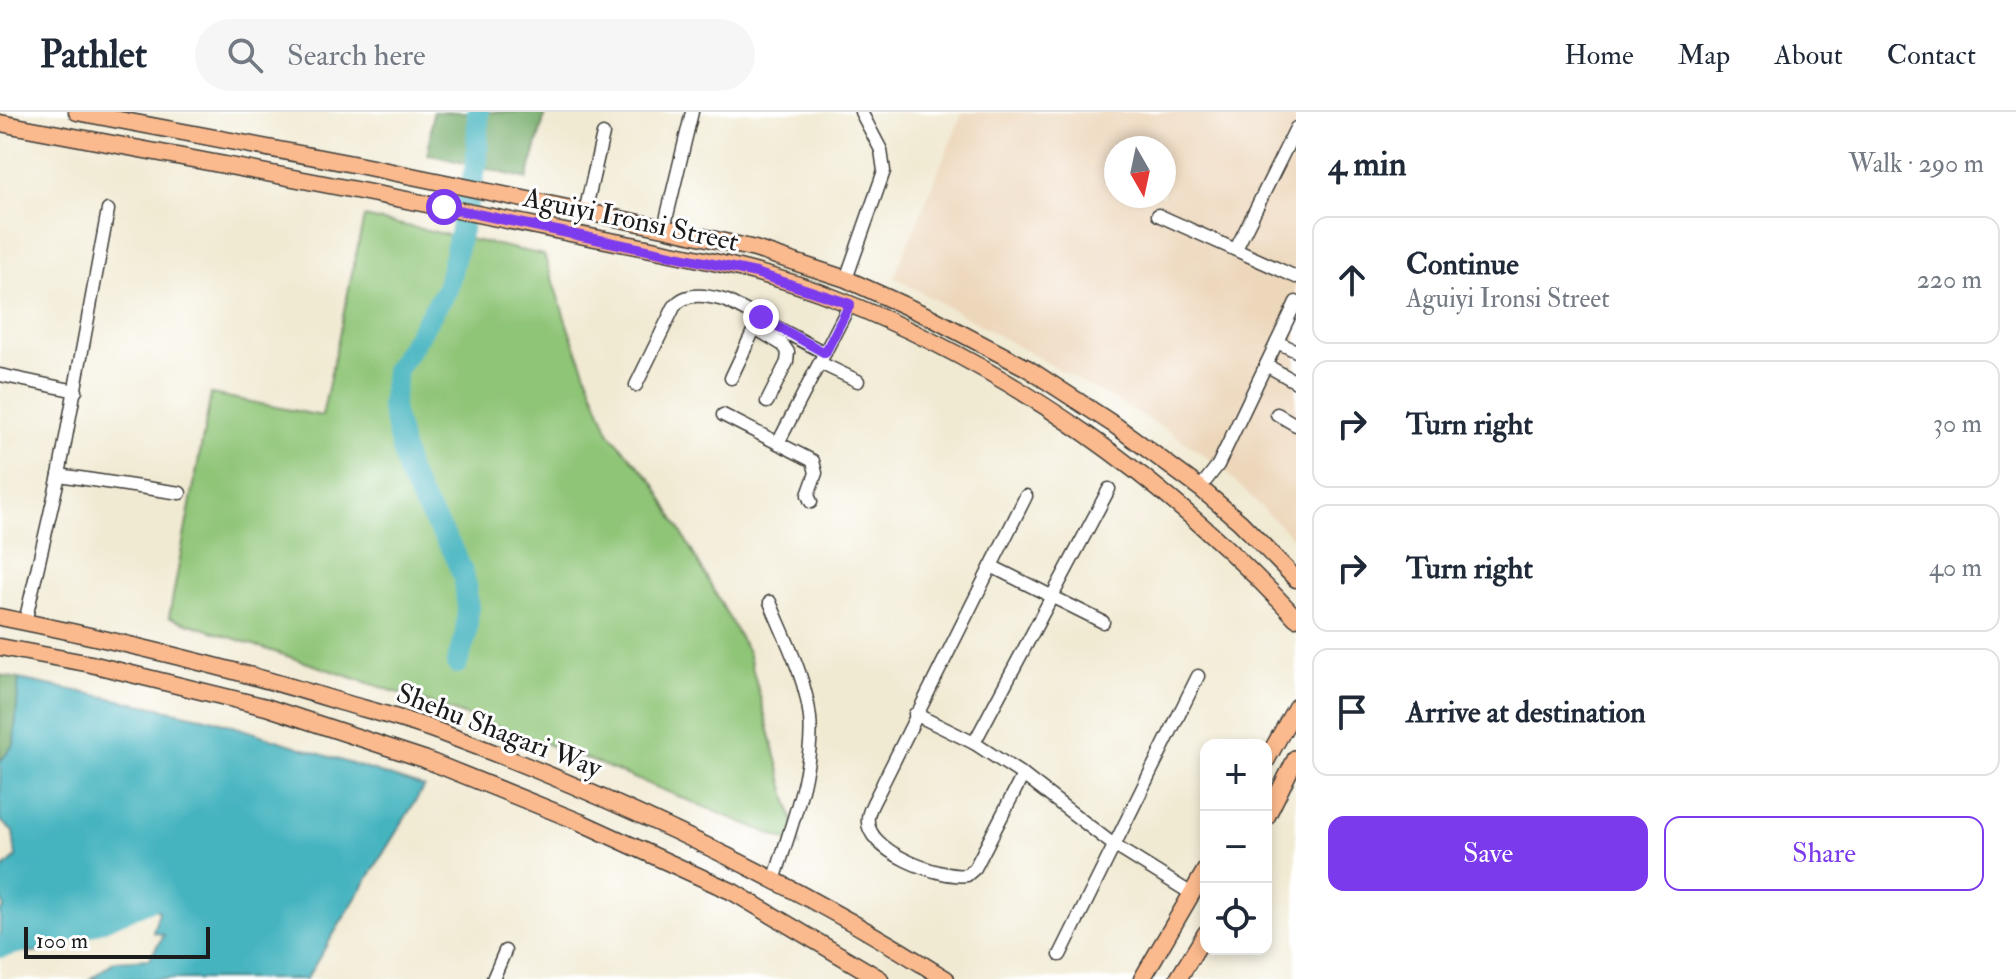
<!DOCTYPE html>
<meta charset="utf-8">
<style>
body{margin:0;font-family:"IM FELL Double Pica",serif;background:#f6f6f7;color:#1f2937}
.controls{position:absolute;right:24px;bottom:24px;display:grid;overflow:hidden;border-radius:16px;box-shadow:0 4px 12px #0003}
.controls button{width:72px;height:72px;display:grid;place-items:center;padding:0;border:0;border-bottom:2px solid #e0e1e3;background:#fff;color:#1f2937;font:40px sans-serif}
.compass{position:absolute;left:1104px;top:24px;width:72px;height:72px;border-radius:50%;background:#fff;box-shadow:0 4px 12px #0003;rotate:171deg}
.scale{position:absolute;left:24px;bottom:20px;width:186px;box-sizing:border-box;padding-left:8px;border:4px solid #1c1c1c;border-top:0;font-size:22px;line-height:28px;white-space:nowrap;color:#1c1c1c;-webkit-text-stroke:6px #fff;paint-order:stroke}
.stop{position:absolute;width:24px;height:24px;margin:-18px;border:6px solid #7c3aed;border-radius:50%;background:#fff}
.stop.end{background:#7c3aed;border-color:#fff;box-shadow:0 2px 8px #0008}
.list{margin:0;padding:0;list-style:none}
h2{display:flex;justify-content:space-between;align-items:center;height:104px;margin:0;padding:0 32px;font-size:34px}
h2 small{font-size:26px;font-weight:400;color:#747a83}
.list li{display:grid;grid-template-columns:52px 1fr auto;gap:24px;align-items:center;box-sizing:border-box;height:128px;margin:0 16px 16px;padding:0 16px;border:2px solid #e0e1e3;border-radius:16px}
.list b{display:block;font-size:30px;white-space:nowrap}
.list p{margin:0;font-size:26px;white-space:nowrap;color:#747a83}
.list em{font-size:26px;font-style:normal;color:#747a83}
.actions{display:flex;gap:16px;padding:24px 32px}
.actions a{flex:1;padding:18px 0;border:2px solid #7c3aed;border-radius:16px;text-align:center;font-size:28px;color:#7c3aed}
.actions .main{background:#7c3aed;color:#fff}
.icon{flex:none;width:44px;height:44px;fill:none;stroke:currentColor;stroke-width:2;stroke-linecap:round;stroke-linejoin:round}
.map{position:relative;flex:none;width:1296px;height:867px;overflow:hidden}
header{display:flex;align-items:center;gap:48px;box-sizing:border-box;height:112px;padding:0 40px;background:#fff;border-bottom:2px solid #e0e1e3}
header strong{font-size:38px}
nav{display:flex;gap:44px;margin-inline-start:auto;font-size:28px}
.search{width:560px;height:72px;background:#f6f6f7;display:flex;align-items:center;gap:20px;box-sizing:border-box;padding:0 28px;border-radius:44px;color:#747a83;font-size:30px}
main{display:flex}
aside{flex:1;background:#fff}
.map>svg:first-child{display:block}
.built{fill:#edd7bb;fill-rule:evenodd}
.green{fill:#8fc577;stroke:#56704a;stroke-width:2}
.forest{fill:#73aa68;stroke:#486342;stroke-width:2}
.water{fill:#45b4bf;stroke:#30686e;stroke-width:2}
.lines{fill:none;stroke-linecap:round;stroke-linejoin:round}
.river{stroke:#45b4bf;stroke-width:22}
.minor-casing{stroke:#3c3b37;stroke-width:15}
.major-casing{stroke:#3c3b37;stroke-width:19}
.minor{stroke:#fff;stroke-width:12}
.major{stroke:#fbba8d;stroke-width:16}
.route{stroke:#7c3aed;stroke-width:10}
.labels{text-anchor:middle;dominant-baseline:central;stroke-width:6;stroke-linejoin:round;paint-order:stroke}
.street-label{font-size:28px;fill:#1c1c1c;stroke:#fff}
</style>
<header>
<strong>Pathlet</strong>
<div class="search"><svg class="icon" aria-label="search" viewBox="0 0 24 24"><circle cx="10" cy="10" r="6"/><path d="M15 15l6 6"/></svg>Search here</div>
<nav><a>Home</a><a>Map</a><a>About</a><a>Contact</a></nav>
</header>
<main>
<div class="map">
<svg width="1296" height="867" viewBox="0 0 1296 867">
<rect width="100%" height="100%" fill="#fff"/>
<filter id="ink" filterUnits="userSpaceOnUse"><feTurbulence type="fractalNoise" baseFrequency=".0125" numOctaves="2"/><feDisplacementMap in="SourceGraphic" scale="16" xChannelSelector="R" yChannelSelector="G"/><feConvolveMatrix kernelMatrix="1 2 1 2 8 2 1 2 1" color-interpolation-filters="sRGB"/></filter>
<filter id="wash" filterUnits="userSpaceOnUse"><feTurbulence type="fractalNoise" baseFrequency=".006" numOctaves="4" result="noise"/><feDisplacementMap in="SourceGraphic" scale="32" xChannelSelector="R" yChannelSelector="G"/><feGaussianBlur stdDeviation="1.8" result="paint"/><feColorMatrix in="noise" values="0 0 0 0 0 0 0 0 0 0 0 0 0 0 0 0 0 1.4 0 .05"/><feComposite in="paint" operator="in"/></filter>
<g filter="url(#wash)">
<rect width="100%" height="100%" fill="#f1ead3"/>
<path class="built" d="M 963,0 L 1296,0 L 1296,429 L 1218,353 L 1171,320 L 894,165 ZM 1116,36 L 1164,36 L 1164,84 L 1116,84 Z"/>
<path class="green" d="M 364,105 L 544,143 L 569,218 L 610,322 L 654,371 L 748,540 L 800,734 L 575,642 L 438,594 L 169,505 L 211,282 L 322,304 Z"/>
<g class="forest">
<path d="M 433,0 L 546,0 L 527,67 L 428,42 Z"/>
<path d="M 0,563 L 19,567 L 14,632 L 0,650 Z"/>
</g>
<path class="water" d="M 19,567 L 211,607 L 424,675 L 306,867 L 90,867 L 115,849 L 149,847 L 164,823 L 153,820 L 159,799 L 138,788 L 122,789 L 116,809 L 74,818 L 48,819 L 45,840 L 17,840 L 0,823 L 0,799 L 4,797 L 0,779 L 0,760 L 16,745 L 13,720 L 0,708 L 0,650 L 14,632 Z"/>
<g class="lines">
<g class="river">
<path d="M 457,551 L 466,523 L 468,496 L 464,466 L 454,440 L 423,390 L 408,360 L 392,296 L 396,258 L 447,177 L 477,49 L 478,0"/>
<path d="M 0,835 L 86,815 L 169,780"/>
</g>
</g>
</g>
<g filter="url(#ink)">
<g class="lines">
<defs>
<g id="minor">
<path d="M 585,100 L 603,22"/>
<path d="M 1158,103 L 1296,165"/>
<path d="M 664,116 L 692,0"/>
<path d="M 1236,137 L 1296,16"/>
<path d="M 846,167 L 884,59 L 881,38 L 861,0"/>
<path d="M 755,216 L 783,233 L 788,240 L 787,250 L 767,290"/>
<path d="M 1277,230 L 1296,239"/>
<path d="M 820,251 L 858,269"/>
<path d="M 1266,253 L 1296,270"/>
<path d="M 0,263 L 76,279"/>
<path d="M 731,266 L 757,211"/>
<path d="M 636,273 L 674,195 C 686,178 709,184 727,189 L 825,241"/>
<path d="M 1277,302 L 1296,313"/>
<path d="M 723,303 L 813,349 L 816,361 L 808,383 L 811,390"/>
<path d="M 778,331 L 850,192"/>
<path d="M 59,363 L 180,381"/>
<path d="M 1200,376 L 1218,353 L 1296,190"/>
<path d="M 991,454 L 1103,510"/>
<path d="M 770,490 C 785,527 806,566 810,606 C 815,655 788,722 774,769"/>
<path d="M 25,510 L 59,363 L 108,98"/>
<path d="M 915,602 L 974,631 L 1023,663 L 1115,734 L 1192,782"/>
<path d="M 974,631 L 1109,377"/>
<path d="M 1023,663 L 975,756 L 967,763 C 941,767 863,739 868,705 C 869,695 879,681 883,671 L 1026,384"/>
<path d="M 1060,843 L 1198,564"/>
<path d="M 493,867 L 505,839"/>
</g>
<g id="major">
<path d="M 77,0 L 363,54 L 664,116 L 755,137 L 846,167 L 932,206 L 1027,256 L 1116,314 L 1200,376 L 1240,410 L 1296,467"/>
<path d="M 0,11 C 187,46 374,80 560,119 C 652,138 750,152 837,187 C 1012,256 1168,368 1296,506"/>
<path d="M 0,505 C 115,528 229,555 341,590 C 372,599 404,607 434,618 C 612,684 785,765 946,867"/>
<path d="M 0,535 L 91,552 L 266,595 L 424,647 L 580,710 L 733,780 L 880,867"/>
<path d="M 1266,649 L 1296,595"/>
<path d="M 1266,706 L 1296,646"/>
<path d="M 1142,867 L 1206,757"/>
<path d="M 1178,867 L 1206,821"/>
</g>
</defs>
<use href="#minor" class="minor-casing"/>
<use href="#major" class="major-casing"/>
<use href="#minor" class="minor"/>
<use href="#major" class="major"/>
</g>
</g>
<g class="lines" filter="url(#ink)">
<path class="route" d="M 444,95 L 756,161 L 850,192 L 825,241 L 761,205"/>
</g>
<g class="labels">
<g class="street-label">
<text transform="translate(631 108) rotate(12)">Aguiyi Ironsi Street</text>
<text transform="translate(499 619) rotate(21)">Shehu Shagari Way</text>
</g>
</g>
</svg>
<div class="controls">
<button>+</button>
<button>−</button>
<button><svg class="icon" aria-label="locate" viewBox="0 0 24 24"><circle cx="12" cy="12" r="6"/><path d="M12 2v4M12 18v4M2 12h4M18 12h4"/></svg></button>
</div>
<svg class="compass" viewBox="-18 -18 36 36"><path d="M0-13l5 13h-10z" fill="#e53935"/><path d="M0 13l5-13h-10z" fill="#747a83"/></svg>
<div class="scale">100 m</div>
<div class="stop" style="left:444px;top:95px"></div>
<div class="stop end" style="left:761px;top:205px"></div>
</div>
<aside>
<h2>4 min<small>Walk · 290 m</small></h2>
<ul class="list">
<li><svg class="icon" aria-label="ahead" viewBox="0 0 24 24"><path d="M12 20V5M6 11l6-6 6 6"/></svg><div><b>Continue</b><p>Aguiyi Ironsi Street</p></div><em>220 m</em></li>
<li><svg class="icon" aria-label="right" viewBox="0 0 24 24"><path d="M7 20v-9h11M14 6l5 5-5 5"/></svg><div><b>Turn right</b></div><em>30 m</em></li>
<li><svg class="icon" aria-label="right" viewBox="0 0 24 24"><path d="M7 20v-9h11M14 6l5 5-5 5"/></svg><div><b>Turn right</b></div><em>40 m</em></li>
<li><svg class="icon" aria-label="arrive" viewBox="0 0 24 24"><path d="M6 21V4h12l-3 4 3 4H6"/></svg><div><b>Arrive at destination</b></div></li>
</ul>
<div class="actions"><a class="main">Save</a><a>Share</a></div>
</aside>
</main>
